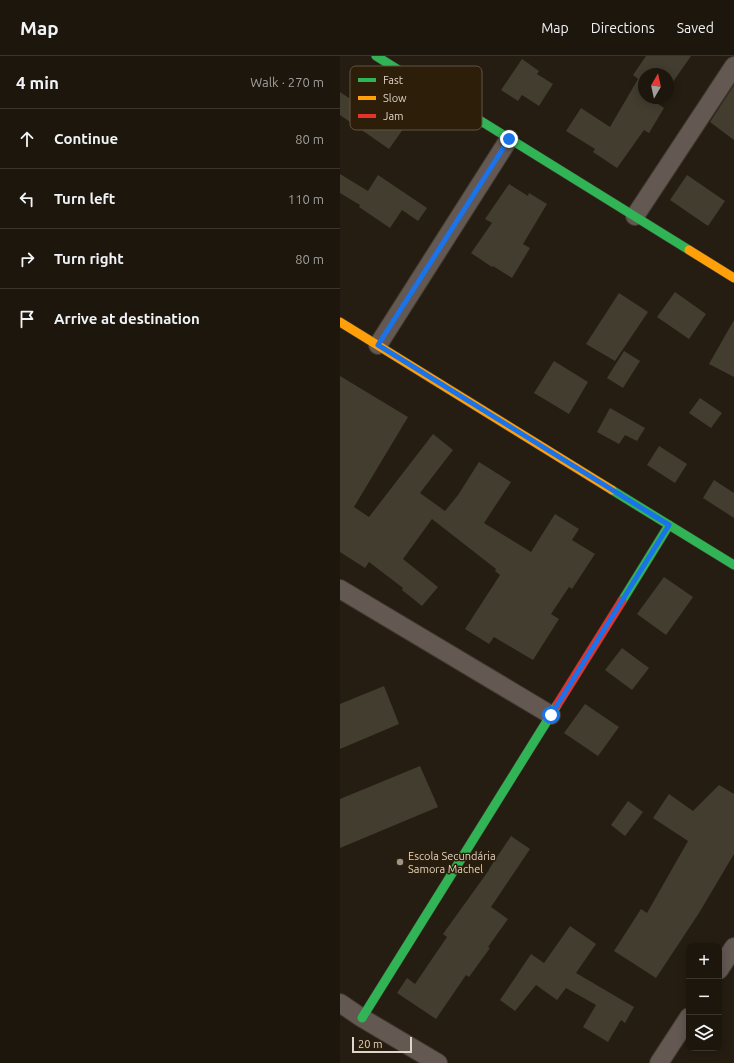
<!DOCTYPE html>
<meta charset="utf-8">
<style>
body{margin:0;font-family:Ubuntu,sans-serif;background:#251f16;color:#f1f3f6}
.controls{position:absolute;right:12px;bottom:12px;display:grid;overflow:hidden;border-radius:8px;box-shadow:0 2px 10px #0003}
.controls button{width:36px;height:36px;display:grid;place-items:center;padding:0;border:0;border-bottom:1px solid #3a352e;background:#1c160d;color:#f1f3f6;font:20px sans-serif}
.compass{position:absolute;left:298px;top:12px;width:36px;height:36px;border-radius:50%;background:#1c160d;box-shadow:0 2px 10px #0003;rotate:9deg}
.scale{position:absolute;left:12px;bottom:10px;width:60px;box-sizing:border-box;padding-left:4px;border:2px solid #dfd5c8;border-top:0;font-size:11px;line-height:14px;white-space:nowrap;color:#dfd5c8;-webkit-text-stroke:3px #2d1e09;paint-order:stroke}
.stop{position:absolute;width:12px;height:12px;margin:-9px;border:3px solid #1a73e8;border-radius:50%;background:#fff}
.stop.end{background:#1a73e8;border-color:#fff;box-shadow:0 1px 4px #0008}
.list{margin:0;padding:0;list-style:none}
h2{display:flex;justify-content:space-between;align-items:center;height:52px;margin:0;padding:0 16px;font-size:17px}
h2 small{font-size:13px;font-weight:400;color:#a09f9d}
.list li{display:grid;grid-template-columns:26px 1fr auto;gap:12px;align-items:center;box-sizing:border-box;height:60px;padding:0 16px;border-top:1px solid #3a352e}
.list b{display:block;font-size:15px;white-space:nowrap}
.list em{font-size:13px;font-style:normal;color:#a09f9d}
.icon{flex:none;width:22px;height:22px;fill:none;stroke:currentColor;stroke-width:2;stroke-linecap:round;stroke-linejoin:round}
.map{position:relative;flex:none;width:394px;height:1007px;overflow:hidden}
header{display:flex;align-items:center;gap:24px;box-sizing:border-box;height:56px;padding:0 20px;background:#1c160d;border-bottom:1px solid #3a352e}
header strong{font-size:19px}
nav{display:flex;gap:22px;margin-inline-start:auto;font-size:14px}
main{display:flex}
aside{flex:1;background:#1c160d}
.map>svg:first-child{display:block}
.building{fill:#423d2e}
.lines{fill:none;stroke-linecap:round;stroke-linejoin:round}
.street-casing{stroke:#413a30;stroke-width:20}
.fast-casing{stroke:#413a30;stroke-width:10}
.slow-casing{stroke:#413a30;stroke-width:10}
.jam-casing{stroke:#413a30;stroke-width:10}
.street{stroke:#635852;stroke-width:18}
.fast{stroke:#30b455;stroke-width:9}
.slow{stroke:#ff9f0a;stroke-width:9}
.jam{stroke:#e5322d;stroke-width:9}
.route{stroke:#1a73e8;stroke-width:5}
.poi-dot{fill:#9e9588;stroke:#2d1e09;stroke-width:1.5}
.labels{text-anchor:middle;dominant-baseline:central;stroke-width:3;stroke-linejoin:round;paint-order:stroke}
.poi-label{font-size:11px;fill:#dfd5c8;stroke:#2d1e09;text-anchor:start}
.key{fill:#2d1e09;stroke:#625542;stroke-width:1}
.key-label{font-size:11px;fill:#dfd5c8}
</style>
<header>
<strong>Map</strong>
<nav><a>Map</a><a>Directions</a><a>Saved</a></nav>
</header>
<main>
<aside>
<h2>4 min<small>Walk · 270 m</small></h2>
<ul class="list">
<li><svg class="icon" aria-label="ahead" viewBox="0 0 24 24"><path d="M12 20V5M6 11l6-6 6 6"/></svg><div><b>Continue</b></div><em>80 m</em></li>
<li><svg class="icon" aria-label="left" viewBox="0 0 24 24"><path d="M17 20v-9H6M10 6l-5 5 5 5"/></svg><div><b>Turn left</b></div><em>110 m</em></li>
<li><svg class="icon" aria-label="right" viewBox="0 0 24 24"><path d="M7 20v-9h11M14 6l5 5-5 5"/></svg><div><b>Turn right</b></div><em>80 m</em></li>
<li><svg class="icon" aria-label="arrive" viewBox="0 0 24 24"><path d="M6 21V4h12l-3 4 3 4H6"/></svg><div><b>Arrive at destination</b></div></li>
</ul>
</aside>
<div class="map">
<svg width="394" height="1007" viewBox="0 0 394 1007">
<rect width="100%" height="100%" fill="#251d11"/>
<g class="building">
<path d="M 306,0 L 351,0 L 328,33 L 328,18 L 304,18 L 304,42 L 322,42 L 318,48 L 324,52 L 309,77 L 304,74 L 277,112 L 253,96 L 255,93 L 226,75 L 241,52 L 270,71 L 298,23 L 293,19 Z"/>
<path d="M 182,3 L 199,15 L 197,18 L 213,28 L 199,50 L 182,39 L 178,45 L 161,34 Z"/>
<path d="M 394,29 L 394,84 L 370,66 Z"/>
<path d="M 0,36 L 21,50 L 25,46 L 32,51 L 39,41 L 71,62 L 49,93 L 0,59 Z"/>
<path d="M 0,118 L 28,135 L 38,119 L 87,152 L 78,165 L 62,154 L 50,172 L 19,151 L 20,149 L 0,137 Z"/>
<path d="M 347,119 L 385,145 L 368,170 L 330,144 Z"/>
<path d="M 169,128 L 188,140 L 189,137 L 207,148 L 183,188 L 190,192 L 172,222 L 153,210 L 152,211 L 131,197 L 152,167 L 145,163 Z"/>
<path d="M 335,236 L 366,258 L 349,283 L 317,261 Z"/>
<path d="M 279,237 L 308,256 L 275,305 L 246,288 Z"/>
<path d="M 394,264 L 394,321 L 369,308 Z"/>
<path d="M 284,295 L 300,305 L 283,332 L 267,322 Z"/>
<path d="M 214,305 L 248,326 L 229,358 L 194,337 Z"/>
<path d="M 0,320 L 68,361 L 14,451 L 29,461 L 93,378 L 113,394 L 80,437 L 105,455 L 118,439 L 139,406 L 171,426 L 144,467 L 191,496 L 215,458 L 239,473 L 232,484 L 255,498 L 232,533 L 229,531 L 211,558 L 219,563 L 193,604 L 154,581 L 149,588 L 125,573 L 160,519 L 155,515 L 156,513 L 92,463 L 63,503 L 98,531 L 82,550 L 62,534 L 63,532 L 29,506 L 25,512 L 0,496 Z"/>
<path d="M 360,342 L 382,357 L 371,372 L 349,357 Z"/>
<path d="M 270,352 L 305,372 L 297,385 L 285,379 L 279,388 L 257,376 Z"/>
<path d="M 319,390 L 347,408 L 335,427 L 307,409 Z"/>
<path d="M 374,424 L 394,437 L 394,462 L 363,442 Z"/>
<path d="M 324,521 L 353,541 L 326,579 L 297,558 Z"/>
<path d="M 282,592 L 309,612 L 292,634 L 265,614 Z"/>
<path d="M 44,630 L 59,668 L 0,693 L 0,648 Z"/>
<path d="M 245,648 L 279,671 L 258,700 L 224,677 Z"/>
<path d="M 80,710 L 98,751 L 0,792 L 0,743 Z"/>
<path d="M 379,729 L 394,738 L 394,798 L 359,857 L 316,922 L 274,895 L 301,853 L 307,857 L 348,785 L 313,762 L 329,738 L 353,755 Z"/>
<path d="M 288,745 L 303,756 L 285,780 L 271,769 Z"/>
<path d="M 171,780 L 190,793 L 151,851 L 168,863 L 148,891 L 150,892 L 129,921 L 126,919 L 96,963 L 57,937 L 67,922 L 75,928 L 107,881 L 103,878 L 149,814 L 149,813 Z"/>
<path d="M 230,870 L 256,888 L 236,917 L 294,951 L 285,967 L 281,964 L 268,986 L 243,971 L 256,949 L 226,932 L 217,944 L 196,929 L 175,955 L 160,944 L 191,898 L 204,907 Z"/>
</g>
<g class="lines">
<defs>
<g id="street">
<path d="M 295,160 L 394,10"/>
<path d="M 38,289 L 169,83"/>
<path d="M 0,533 L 211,659"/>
<path d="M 379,914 L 394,891"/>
<path d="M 0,947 L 22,962 L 98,1007"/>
<path d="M 319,1007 L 349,961"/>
</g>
<g id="fast">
<path d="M 36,0 L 349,194"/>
<path d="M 272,434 L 394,509"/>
<path d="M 282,545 L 329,469"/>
<path d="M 22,962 L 217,649"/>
</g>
<g id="slow">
<path d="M 349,194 L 394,222"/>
<path d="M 0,266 L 272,434"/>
</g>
<path id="jam" d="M 217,649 L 282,545"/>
</defs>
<use href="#street" class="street-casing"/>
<use href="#fast" class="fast-casing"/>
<use href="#slow" class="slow-casing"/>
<use href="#jam" class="jam-casing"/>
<use href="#street" class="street"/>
<use href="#fast" class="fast"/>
<use href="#slow" class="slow"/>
<use href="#jam" class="jam"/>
</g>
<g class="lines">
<path class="route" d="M 169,83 L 38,289 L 329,469 L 211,659"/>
</g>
<circle class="poi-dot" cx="60" cy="806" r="4"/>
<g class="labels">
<g class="poi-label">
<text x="68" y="800">Escola Secundária<tspan x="68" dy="13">Samora Machel</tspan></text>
</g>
</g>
<rect x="10" y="10" width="132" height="64" rx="6" class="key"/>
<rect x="18" y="22" width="18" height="4" fill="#30b455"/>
<rect x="18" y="40" width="18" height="4" fill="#ff9f0a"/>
<rect x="18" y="58" width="18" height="4" fill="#e5322d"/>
<g class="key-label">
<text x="43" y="28">Fast</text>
<text x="43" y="46">Slow</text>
<text x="43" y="64">Jam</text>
</g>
</svg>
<div class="controls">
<button>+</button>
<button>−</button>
<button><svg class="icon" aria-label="layers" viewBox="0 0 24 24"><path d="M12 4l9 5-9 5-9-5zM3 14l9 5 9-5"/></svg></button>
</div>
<svg class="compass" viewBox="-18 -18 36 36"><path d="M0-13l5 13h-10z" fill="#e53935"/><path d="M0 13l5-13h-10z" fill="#a09f9d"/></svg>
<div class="scale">20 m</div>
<div class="stop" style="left:211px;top:659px"></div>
<div class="stop end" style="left:169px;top:83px"></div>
</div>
</main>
